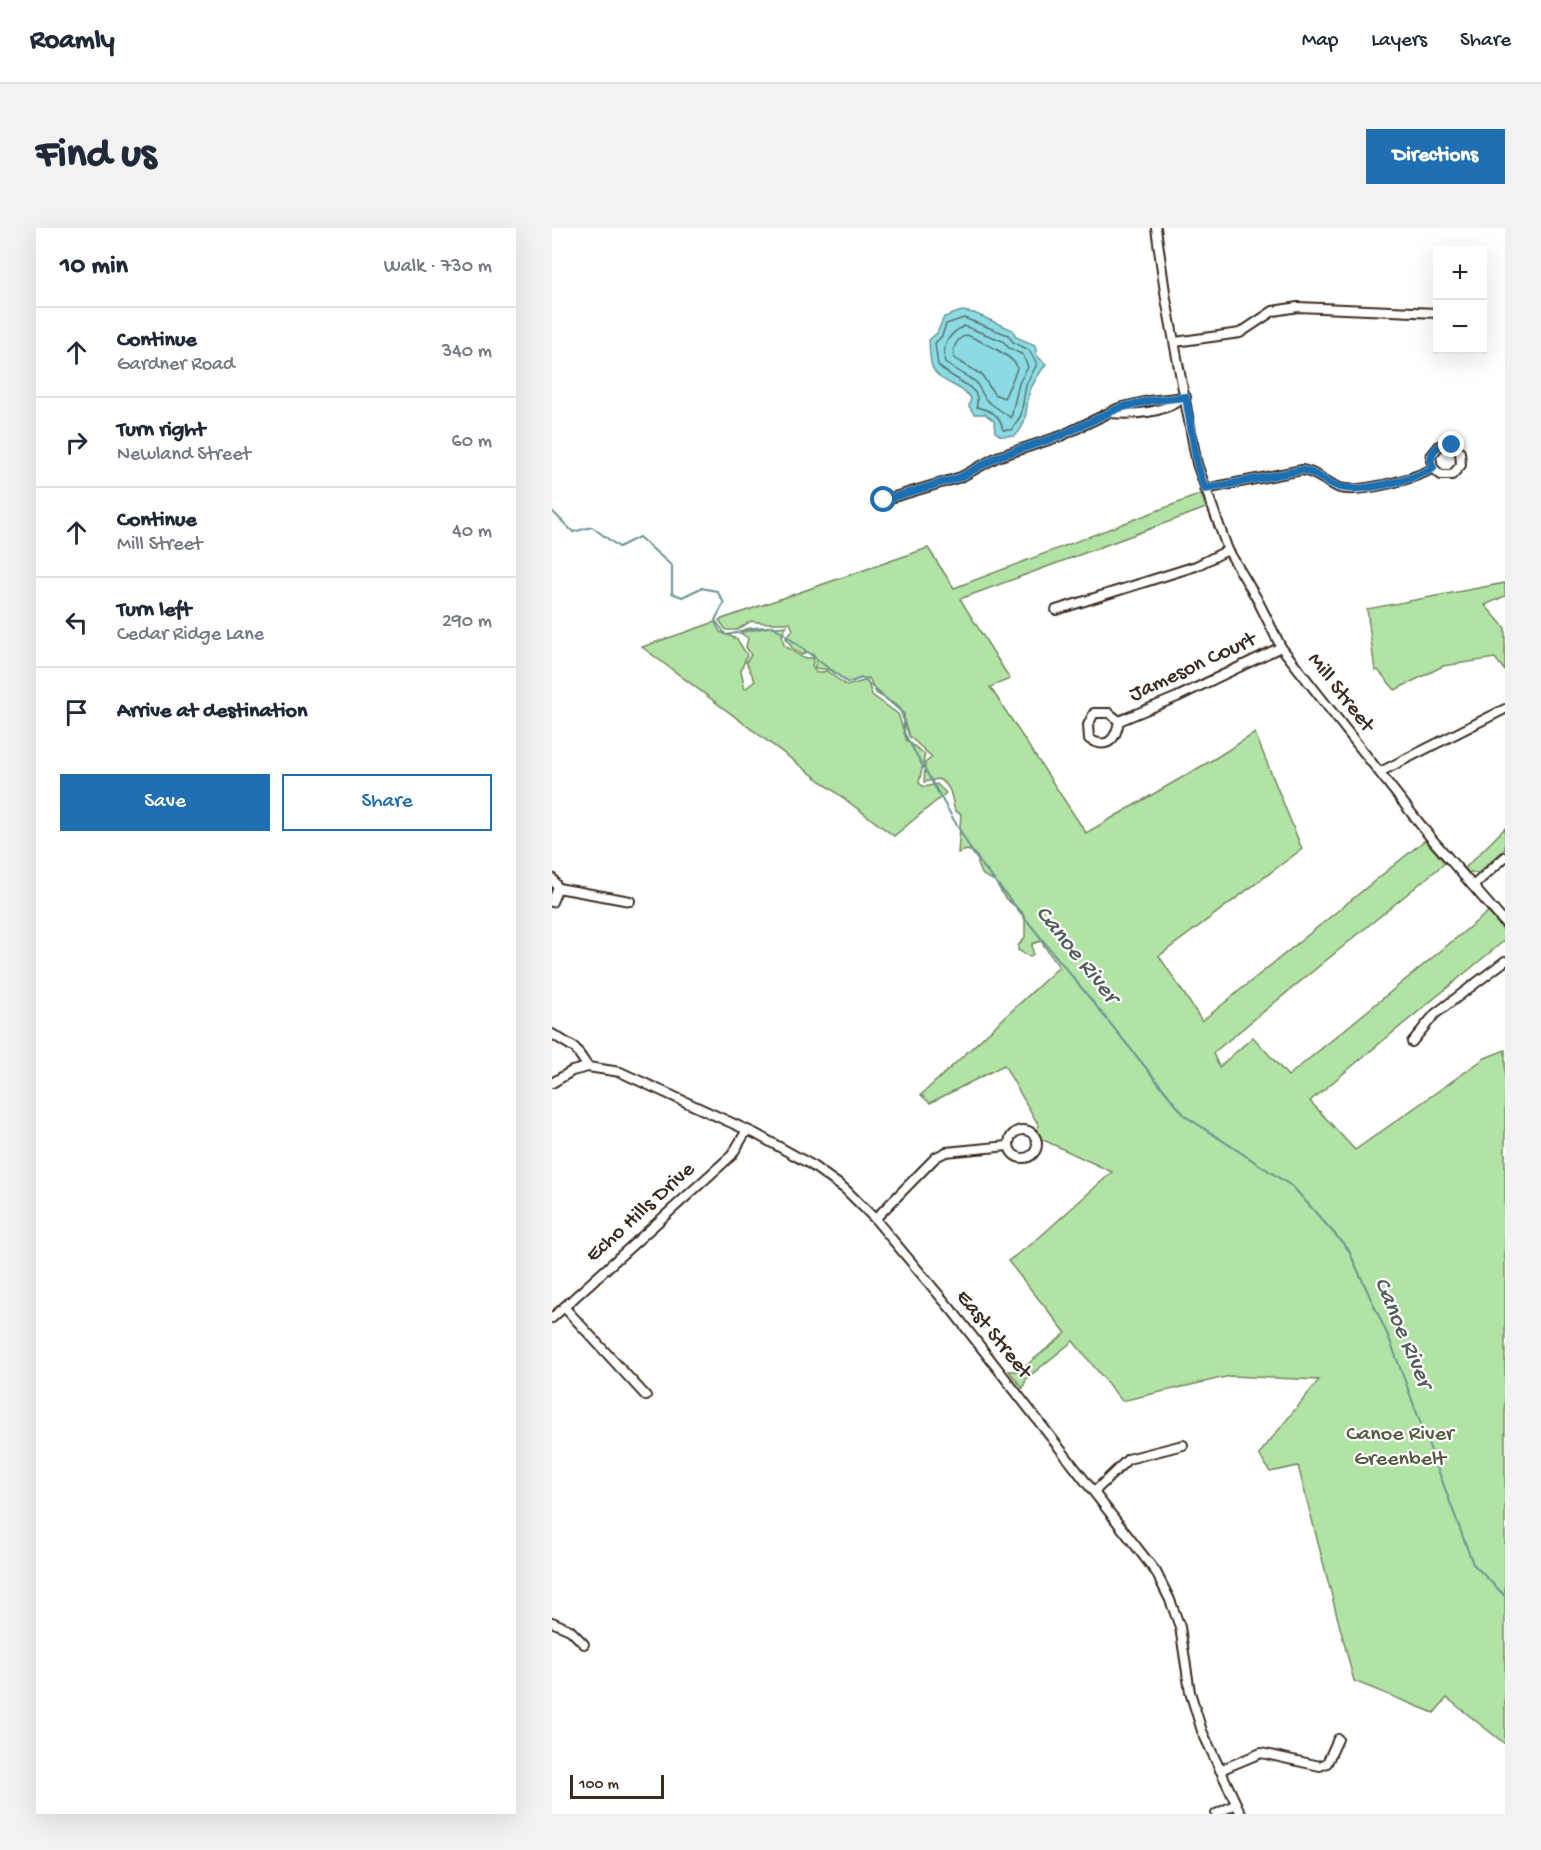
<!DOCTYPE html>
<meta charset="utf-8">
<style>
body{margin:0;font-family:"Gochi Hand",sans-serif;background:#f2f2f3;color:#1f2937}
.controls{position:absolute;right:18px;top:18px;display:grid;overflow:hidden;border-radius:0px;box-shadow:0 6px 24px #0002}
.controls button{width:54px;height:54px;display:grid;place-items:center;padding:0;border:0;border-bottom:2px solid #e0e1e3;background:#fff;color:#1f2937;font:30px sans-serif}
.scale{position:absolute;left:18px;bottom:15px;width:94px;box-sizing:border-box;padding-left:6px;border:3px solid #3b2a1e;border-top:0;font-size:16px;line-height:21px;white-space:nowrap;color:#3b2a1e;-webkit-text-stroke:4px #fff;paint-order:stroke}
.stop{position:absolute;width:18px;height:18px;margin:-14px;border:4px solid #1f6fb2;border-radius:50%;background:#fff}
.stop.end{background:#1f6fb2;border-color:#fff;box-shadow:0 2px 6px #0008}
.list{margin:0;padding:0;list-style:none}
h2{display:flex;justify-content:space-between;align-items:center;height:78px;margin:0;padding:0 24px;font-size:26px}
h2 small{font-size:20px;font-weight:400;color:#747a83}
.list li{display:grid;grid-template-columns:39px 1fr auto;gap:18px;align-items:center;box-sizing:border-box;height:90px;padding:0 24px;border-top:2px solid #e0e1e3}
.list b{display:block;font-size:22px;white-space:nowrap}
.list p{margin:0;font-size:20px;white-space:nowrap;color:#747a83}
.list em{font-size:20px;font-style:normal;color:#747a83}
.actions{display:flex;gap:12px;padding:18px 24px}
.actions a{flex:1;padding:14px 0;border:2px solid #1f6fb2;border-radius:0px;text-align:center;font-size:21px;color:#1f6fb2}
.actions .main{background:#1f6fb2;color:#fff}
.icon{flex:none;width:33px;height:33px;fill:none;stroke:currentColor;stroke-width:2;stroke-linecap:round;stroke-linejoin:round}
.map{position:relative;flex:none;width:953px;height:1586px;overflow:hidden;border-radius:0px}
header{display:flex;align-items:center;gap:36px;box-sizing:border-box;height:84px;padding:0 30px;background:#fff;border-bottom:2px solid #e0e1e3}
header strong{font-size:28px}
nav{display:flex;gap:33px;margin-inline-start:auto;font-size:21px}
.intro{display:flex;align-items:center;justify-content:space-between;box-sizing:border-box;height:144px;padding:0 36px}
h1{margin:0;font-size:42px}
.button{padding:15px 27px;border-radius:0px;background:#1f6fb2;color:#fff;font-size:21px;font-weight:700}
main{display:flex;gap:36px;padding:0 36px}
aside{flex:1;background:#fff;border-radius:0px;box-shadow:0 6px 24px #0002}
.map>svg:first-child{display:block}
.green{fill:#b0e3a4;stroke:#768661;stroke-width:1.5}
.water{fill:#8adbe4;stroke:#6a9495;stroke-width:1.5}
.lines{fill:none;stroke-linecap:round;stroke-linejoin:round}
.shore{stroke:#5b716d;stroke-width:1.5}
.stream{stroke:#6a9495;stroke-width:2}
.minor-casing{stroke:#3b2a1e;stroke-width:12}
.minor{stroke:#fff;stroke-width:8}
.route{stroke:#1f6fb2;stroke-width:8}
.labels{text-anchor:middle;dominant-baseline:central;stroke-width:4.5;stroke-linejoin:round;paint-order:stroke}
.street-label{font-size:22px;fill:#3b2a1e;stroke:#fff}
.park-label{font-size:22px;fill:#585840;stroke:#fff}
.water-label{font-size:24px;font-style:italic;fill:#535f59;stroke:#fff}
</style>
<header>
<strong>Roamly</strong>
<nav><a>Map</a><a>Layers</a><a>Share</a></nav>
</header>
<div class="intro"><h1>Find us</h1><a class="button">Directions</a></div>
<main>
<aside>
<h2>10 min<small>Walk · 730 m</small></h2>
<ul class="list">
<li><svg class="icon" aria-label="ahead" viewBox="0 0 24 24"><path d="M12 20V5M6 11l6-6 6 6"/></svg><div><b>Continue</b><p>Gardner Road</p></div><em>340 m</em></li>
<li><svg class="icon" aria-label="right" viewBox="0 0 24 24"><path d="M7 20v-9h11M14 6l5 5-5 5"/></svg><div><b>Turn right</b><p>Newland Street</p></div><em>60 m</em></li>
<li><svg class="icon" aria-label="ahead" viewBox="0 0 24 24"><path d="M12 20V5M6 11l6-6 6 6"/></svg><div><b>Continue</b><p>Mill Street</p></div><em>40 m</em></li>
<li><svg class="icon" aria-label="left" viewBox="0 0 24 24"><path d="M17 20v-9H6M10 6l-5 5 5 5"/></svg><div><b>Turn left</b><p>Cedar Ridge Lane</p></div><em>290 m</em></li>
<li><svg class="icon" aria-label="arrive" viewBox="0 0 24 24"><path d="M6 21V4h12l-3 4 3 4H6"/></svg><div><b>Arrive at destination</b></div></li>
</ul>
<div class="actions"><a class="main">Save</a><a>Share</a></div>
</aside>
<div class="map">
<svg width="953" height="1586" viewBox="0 0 953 1586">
<rect width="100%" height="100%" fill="#fff"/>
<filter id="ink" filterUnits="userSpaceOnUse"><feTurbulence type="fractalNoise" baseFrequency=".0167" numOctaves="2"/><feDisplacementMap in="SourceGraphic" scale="12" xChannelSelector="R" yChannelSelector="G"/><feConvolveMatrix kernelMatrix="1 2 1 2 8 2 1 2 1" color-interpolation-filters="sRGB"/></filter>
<g filter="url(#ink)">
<g class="green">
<path d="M 649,266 L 654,280 L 408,371 L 458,451 L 438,459 L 534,605 L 662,531 L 703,505 L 750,621 L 607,728 L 650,793 L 873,612 L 893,635 L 661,825 L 667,839 L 701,809 L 736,848 L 936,684 L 953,704 L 953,712 L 758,873 L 803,922 L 933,830 L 953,822 L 953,1516 L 895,1470 L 882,1485 L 802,1453 L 746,1238 L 718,1244 L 707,1226 L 767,1152 L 678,1148 L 570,1173 L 521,1113 L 474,1151 L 471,1161 L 457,1143 L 467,1143 L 514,1105 L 456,1033 L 481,1015 L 560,944 L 489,911 L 483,903 L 487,898 L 452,837 L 378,875 L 369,867 L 507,739 L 489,713 L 480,716 L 481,726 L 478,729 L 466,722 L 466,718 L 473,709 L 473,692 L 470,684 L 453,670 L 443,653 L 431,647 L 426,639 L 426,630 L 421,624 L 415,622 L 406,625 L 409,586 L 403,583 C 399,570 401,558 386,551 L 372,554 L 373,535 L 380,529 L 357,508 L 347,479 L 324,465 L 317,450 L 309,450 L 296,455 L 280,442 L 262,440 L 265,432 L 262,427 L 254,424 L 250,427 L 240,420 L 234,410 L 241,402 L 238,395 C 223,395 213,396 199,393 L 185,402 L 174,402 L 167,392 L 376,320 L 402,360 Z"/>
<path d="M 953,355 L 953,368 L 933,377 L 953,400 L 953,443 L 943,430 L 891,438 L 843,462 L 826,442 L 823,443 L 815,381 Z"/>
<path d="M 163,394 L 168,404 L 185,411 L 195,427 L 189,442 L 193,461 L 203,453 L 194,434 L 199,427 L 194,419 L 196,410 L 187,404 C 201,396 220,401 235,398 L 230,407 L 232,417 L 251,430 L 262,430 L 260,438 L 264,445 L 275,443 L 295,458 L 315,452 L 320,467 L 346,486 L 355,513 L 373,526 L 367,555 L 372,559 L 385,556 L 394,565 L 342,608 L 90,419 Z"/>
<path d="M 953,600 L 953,621 L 926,645 L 916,644 L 913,640 Z"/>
</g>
<path class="water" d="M 410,83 L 422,85 L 461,102 L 464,109 L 483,117 L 485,128 L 494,136 C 489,143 483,152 479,160 C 472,178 478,194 463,208 L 449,208 L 443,204 L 442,193 L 433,186 L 422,186 L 417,178 L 419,170 C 410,157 389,156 381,141 C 377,133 378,121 377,112 L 385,105 L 392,89 Z"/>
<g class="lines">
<g class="shore">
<path d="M 412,90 L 456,107 L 461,114 L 477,122 L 485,136 L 474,157 L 469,187 L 460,202 L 451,202 C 448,186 439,183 425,179 C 424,175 426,172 425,169 C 423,158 394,147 386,137 L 383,115 L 390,108 L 394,96 Z"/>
<path d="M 412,98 L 451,113 L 457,120 L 471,127 L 476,139 L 467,155 L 459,190 L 434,172 L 424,154 L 393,135 C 390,117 396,106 412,98 Z"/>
<path d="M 415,107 C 424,111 466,130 465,140 C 465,142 454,167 452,170 L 442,166 L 430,147 L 402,130 C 400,119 405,110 415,107 Z"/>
</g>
<path class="stream" d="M 0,283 L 21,304 L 40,299 L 67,319 L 87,309 L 120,338 L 120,365 L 130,369 L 149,360 L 165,363 L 172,375 L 163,392 L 174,407 L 221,398 L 296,455 L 310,450 L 352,486 L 352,505 L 422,627 L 633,888 L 741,959 L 796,1021 L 837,1110 L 921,1336 L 953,1368"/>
<defs>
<g id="minor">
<path d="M 604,0 L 614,71 L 645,236 L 676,322 L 705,371 L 729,419 L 879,610 L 953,695"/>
<path d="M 623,114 L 688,105 L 721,83 L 746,79 L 885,85"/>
<path d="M 558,185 C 585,187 610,185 632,170"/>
<path d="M 653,261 L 750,242 C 765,244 774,255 788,260 C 807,265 864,251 881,240 L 889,247 L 900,247 L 909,237 L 908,224 L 897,216 L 887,218 L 879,228 L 881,240"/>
<path d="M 332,272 L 409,249 L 445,229 L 509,208 L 567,180 L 596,173 L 634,169"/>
<path d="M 504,382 L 644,338 L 676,322"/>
<path d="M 567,493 L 557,485 L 542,485 L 536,497 L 537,511 C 556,522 564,511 567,493 L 625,469 L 729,419"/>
<path d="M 828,544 L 953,481"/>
<path d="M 0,650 L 6,660 L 78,673"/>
<path d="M 922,657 L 953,629"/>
<path d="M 0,674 L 6,660"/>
<path d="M 0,806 L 23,820 L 36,839 L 68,844 L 204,906 L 258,936 L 293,961 L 323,991 L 403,1086 L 604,1344 L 618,1372 L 628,1399 L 638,1464 L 650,1503 L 689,1586"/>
<path d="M 860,814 L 883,786 L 953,733"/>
<path d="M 0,855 L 20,843 L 36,839"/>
<circle cx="471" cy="916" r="14"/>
<path d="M 323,991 L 384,929 L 394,924 L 456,918"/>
<path d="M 12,1079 L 94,1168"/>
<path d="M 0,1090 L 180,927 L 195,902"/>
<path d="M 542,1264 L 576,1231 L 631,1217"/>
<path d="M 0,1394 L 18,1402 L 32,1416"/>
<path d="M 668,1542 L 709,1525 L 768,1538 L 775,1535 L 786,1511"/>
<path d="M 664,1586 L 684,1576"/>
</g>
</defs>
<use href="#minor" class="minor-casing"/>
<use href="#minor" class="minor"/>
</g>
</g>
<g class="lines" filter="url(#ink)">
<path class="route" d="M 332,272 L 409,249 L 445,229 L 508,208 L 567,180 L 596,173 L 634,169 L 645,236 L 653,261 L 750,242 C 764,244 774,255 788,259 C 807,265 858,252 876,243 L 881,240 C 875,225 885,214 900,217"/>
</g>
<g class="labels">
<g class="street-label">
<text transform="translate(641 440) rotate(-25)">Jameson Court</text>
<text transform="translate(788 465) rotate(52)">Mill Street</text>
<text transform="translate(89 985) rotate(-42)">Echo Hills Drive</text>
<text transform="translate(441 1107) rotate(51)">East Street</text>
</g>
<g class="park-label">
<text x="848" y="1207">Canoe River<tspan x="848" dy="25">Greenbelt</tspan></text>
</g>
<g class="water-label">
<text transform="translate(524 727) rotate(51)">Canoe River</text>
<text transform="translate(850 1105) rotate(67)">Canoe River</text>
</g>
</g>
</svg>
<div class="controls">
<button>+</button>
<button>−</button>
</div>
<div class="scale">100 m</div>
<div class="stop" style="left:332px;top:272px"></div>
<div class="stop end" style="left:900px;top:217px"></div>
</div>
</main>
